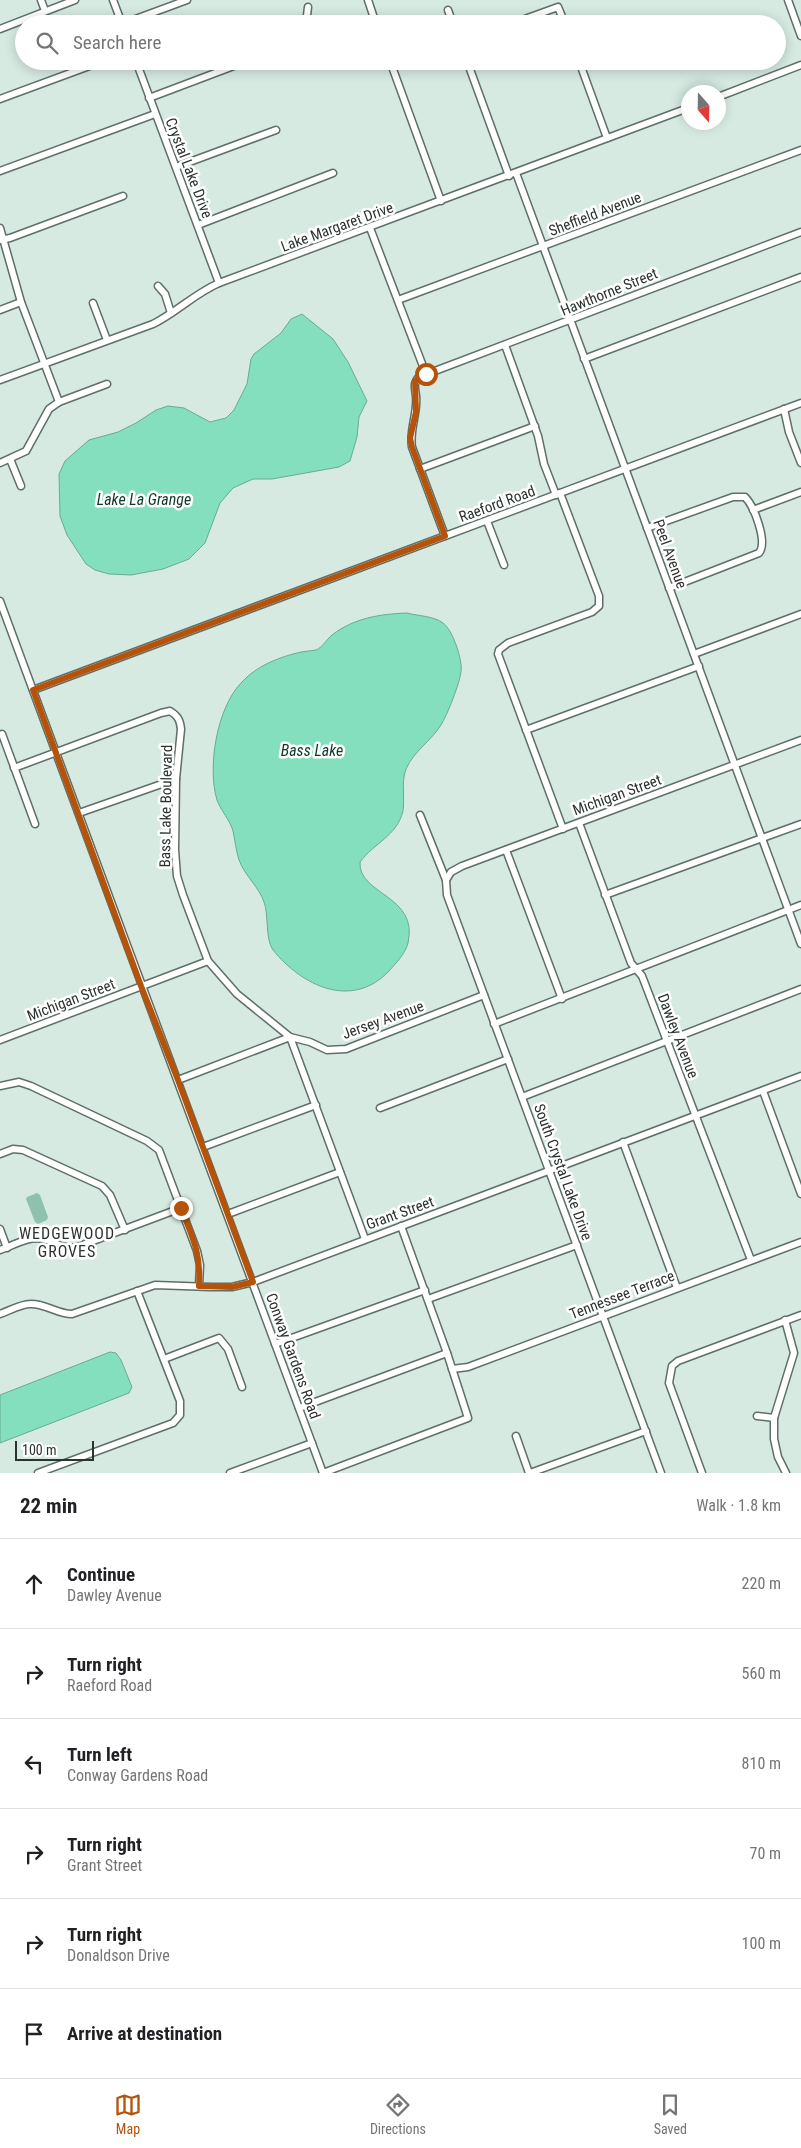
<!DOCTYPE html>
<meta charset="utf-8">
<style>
body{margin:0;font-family:"Roboto Condensed",sans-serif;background:#f6f6f6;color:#202124}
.compass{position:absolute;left:681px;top:85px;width:45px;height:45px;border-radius:50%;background:#fff;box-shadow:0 2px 12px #0003;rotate:160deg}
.scale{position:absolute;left:15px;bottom:12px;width:79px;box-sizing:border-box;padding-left:5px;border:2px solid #2b3330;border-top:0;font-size:14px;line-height:18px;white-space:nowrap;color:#2b3330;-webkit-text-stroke:4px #fff;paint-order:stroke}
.stop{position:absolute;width:15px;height:15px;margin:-11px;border:4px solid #b45309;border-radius:50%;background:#fff}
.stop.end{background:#b45309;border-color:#fff;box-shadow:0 1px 5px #0008}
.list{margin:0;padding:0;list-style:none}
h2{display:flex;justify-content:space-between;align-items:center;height:65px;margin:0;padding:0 20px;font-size:21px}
h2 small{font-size:16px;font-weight:400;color:#757577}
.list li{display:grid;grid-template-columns:32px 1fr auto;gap:15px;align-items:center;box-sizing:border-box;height:90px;padding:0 20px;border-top:1px solid #e0e0e0}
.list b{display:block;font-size:19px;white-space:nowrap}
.list p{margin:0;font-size:16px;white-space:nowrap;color:#757577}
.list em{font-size:16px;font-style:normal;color:#757577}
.icon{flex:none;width:28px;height:28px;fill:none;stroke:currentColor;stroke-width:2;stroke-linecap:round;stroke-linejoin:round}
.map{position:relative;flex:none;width:801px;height:1473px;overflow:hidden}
.search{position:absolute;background:#fff;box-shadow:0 2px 12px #0003;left:15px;right:15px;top:15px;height:55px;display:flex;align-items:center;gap:12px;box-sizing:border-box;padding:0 18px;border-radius:28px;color:#757577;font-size:19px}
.sheet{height:605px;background:#fff}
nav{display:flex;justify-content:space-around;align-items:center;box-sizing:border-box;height:70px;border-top:1px solid #e0e0e0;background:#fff;font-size:14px;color:#757577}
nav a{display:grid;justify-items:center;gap:2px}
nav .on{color:#b45309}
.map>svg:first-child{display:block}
.green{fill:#8ec2ae}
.water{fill:#83dfbe;stroke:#69ab93}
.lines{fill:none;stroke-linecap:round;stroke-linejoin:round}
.minor-casing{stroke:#5d6f68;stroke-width:9}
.minor{stroke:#fff;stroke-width:6}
.route{stroke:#b45309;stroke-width:6}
.labels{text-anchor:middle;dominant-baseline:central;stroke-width:5;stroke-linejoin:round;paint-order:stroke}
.street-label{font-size:15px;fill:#2b3330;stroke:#fff}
.water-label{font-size:16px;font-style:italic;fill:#0f392c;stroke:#fff}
.neighbourhood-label{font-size:16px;letter-spacing:1px;fill:#2b3330;stroke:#fff}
</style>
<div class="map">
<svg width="801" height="1473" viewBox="0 0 801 1473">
<rect width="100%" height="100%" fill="#d6eae2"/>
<path class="green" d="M 37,1193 L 40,1195 L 48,1217 L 47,1220 L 38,1224 L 35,1222 L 26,1199 L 27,1197 Z"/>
<g class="water">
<path d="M 302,314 L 333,339 L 348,362 L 367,401 L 359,417 L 357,437 L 350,461 L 339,467 L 272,479 L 253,479 L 233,488 L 220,503 L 205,543 L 189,559 L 163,569 L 131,575 L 109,574 L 95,570 L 86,564 L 67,535 L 60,516 L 59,474 L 65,461 L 89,440 L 118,432 L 136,423 L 156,410 L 168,406 L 184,408 L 210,422 L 226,418 L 234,410 L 247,384 L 251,359 L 254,354 L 281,333 L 291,319 Z"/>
<path d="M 407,613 C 418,616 434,616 443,623 C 453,630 463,661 461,672 C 460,682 447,716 441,725 C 431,741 414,751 406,769 C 401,782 405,798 403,811 C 397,836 374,843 360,862 C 358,895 419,895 408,943 C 405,954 397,962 389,971 C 352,1010 302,986 273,950 C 265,939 269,915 264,902 C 259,887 245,876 239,860 C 236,851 235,840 233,831 C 230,820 221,811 217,800 C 207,767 217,708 241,683 C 256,666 279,657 301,652 C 306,651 311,651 316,650 C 323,647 326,640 332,635 C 354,618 380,614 407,613 Z"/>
<path d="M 110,1352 L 116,1353 L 121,1360 L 132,1387 L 129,1393 L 0,1443 L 0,1395 Z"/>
</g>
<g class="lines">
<defs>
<g id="minor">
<path d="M 41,0 L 45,11"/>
<path d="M 113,0 L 122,24 L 187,0"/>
<path d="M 368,0 L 376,24"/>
<path d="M 788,0 L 801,36"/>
<path d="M 448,10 L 453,24"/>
<path d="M 306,24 L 308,7"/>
<path d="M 511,24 L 558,7 L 565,24"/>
<path d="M 0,29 L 75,0"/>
<path d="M 136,61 L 219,283"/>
<path d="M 390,61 L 441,201"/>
<path d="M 467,61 L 509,176"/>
<path d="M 579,61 L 607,138"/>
<path d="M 718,97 L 801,65"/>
<path d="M 149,98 L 247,61"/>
<path d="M 0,99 L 103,61"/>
<path d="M 176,167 L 276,130"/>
<path d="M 0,171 L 155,114"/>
<path d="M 516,173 L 801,944"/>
<path d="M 198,225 L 333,173"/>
<path d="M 0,228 L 21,302 L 59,402"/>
<path d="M 370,228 L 426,374"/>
<path d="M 0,240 L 10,238 L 123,196"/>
<path d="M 158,286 L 165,294 L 171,313"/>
<path d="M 398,300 L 801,150"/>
<path d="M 93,303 L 107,340"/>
<path d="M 0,310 L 21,302"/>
<path d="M 505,345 L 538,436 L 544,464 L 556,495"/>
<path d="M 584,359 L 801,277"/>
<path d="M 0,380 L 153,324 C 177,312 194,294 219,283 L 688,108"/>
<path d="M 784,409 L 789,432 L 801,463"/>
<path d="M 10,459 L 21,486"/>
<path d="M 0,463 L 26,451 L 49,409 L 59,402 L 107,384"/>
<path d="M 420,469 L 535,426"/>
<path d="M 560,493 L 599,596 L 599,606 L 592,612 L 508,643 L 499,650 L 498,654 L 563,829"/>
<path d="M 753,510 L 801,492"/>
<path d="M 487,521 L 504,565"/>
<path d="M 647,528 L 733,497 L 745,497 C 754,506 768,542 759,553 L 669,588"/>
<path d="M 445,536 L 412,447 C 409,430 418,413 416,396 C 415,388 413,383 419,377 L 801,232"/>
<path d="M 0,601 C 107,892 215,1182 323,1473"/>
<path d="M 694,654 L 801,614"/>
<path d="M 33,690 L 801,403"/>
<path d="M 526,730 L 699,666"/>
<path d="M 2,734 L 35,824"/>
<path d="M 14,768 L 161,713 L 170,711 C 178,716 180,720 181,729 L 176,779 L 175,850 L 177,876 L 183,895 L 208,961 L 237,994 L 290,1037"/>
<path d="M 79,813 L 176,779"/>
<path d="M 420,815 L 446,880 L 447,895 L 661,1473"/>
<path d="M 579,823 L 631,963 L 642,976 L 751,1260"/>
<path d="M 506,850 L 562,999"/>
<path d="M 446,880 L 451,872 L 462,866 L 801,740"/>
<path d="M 605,895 L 801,824"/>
<path d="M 494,1024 L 801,905"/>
<path d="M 290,1037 L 365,1239"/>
<path d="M 0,1040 L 208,961"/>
<path d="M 178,1080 L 290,1037 L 310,1042 L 327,1050 L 346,1049 L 484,995"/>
<path d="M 0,1086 L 19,1082 L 31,1086 L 147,1141 L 159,1150 L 197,1251 L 200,1265 L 199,1286"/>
<path d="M 763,1091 L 801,1194"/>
<path d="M 522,1097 L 801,989"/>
<path d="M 380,1108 L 508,1059"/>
<path d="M 623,1142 L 677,1288"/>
<path d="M 203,1147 L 316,1105"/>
<path d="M 0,1154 L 13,1149 L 23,1150 L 102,1186 L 110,1195 L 125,1230"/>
<path d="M 228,1214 L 340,1172"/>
<path d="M 0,1229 L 7,1248"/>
<path d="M 0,1250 C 12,1246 30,1235 43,1239 C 56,1242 63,1250 77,1247 L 181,1208"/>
<path d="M 428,1299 L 577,1245"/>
<path d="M 0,1314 C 9,1311 21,1304 30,1304 C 45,1303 57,1314 72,1314 L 155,1285 L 211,1287 L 232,1287 L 253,1282 L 801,1076"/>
<path d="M 785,1320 L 794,1353 L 774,1418 L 774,1439 L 778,1457 L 786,1473"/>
<path d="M 275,1344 L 425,1290"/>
<path d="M 164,1359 L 219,1338 L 228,1349 L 242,1387"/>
<path d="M 452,1369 L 468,1367 L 801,1242"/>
<path d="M 299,1408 L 447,1353"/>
<path d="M 757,1416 L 774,1418"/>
<path d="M 516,1436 L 529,1473"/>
<path d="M 38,1473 L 173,1423 L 180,1415 L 180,1401 L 137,1291"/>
<path d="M 230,1473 L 312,1443"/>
<path d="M 323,1473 L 468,1418 L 447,1353 L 401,1226"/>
<path d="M 530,1473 L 646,1431"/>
<path d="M 702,1473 L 669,1383 L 672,1366 L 678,1361 L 801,1315"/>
</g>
</defs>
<use href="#minor" class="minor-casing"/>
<use href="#minor" class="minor"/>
</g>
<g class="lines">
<path class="route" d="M 181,1208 C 193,1238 201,1253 199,1286 L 232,1287 L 253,1282 L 178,1080 L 141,986 L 33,690 L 445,536 L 412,447 L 410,438 L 416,412 L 415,381 L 426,374"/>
</g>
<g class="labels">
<g class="street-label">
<text transform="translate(189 168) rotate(69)">Crystal Lake Drive</text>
<text transform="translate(595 214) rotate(-21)">Sheffield Avenue</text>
<text transform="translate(337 227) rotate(-20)">Lake Margaret Drive</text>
<text transform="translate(609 292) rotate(-22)">Hawthorne Street</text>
<text transform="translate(497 504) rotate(-20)">Raeford Road</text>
<text transform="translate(670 554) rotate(70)">Peel Avenue</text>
<text transform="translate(617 795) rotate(-20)">Michigan Street</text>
<text transform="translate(166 806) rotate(-89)">Bass Lake Boulevard</text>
<text transform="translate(71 1000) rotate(-21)">Michigan Street</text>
<text transform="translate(383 1020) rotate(-20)">Jersey Avenue</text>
<text transform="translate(678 1036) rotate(69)">Dawley Avenue</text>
<text transform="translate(563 1172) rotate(70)">South Crystal Lake Drive</text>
<text transform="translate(400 1213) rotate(-20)">Grant Street</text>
<text transform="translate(622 1295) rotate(-21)">Tennessee Terrace</text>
<text transform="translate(293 1356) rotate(70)">Conway Gardens Road</text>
</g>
<g class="water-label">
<text x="144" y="499">Lake La Grange</text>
<text x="312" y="750">Bass Lake</text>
</g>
<g class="neighbourhood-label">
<text x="67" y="1233">WEDGEWOOD<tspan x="67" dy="18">GROVES</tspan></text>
</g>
</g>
</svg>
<svg class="compass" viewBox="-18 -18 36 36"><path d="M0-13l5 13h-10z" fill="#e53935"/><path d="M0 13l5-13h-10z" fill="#757577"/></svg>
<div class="scale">100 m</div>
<div class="stop" style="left:426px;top:374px"></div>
<div class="stop end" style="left:181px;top:1208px"></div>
<div class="search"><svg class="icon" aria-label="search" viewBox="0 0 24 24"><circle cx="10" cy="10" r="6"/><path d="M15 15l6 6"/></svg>Search here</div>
</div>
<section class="sheet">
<h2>22 min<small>Walk · 1.8 km</small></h2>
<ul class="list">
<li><svg class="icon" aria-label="ahead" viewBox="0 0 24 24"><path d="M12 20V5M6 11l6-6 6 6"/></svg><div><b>Continue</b><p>Dawley Avenue</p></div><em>220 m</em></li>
<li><svg class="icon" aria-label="right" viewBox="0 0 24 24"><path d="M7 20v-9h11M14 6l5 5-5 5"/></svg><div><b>Turn right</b><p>Raeford Road</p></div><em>560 m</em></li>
<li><svg class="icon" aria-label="left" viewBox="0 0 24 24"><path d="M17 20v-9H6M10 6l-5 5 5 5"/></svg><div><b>Turn left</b><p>Conway Gardens Road</p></div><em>810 m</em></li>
<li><svg class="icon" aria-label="right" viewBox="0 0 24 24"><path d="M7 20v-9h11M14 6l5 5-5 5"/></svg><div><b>Turn right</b><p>Grant Street</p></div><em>70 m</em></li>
<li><svg class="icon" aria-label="right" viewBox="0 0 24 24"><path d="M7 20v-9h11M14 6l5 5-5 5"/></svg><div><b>Turn right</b><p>Donaldson Drive</p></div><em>100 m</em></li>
<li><svg class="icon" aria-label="arrive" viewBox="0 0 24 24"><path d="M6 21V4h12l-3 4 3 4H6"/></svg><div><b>Arrive at destination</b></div></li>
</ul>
</section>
<nav>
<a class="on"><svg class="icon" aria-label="map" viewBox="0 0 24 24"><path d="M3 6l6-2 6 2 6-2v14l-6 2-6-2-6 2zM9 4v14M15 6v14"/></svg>Map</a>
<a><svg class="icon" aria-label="directions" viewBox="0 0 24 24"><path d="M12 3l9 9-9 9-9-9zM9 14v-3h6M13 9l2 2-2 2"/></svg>Directions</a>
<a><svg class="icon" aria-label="saved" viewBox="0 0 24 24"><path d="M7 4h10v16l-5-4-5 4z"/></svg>Saved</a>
</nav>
